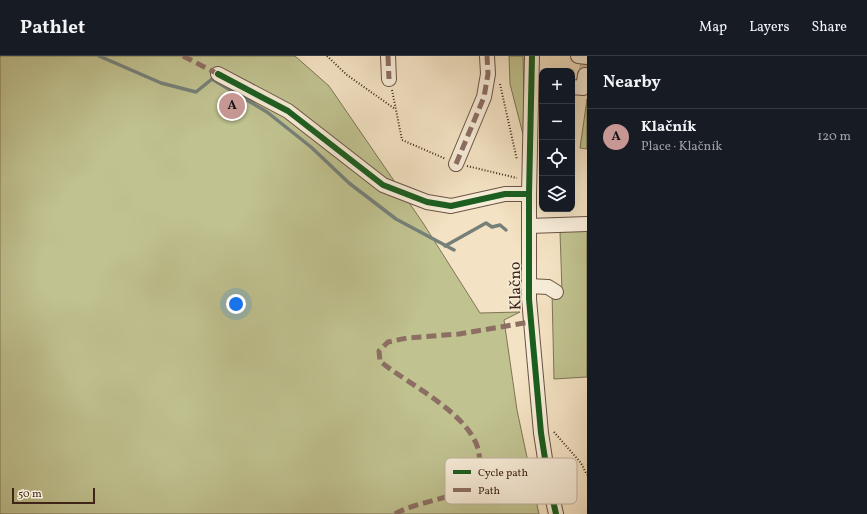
<!DOCTYPE html>
<meta charset="utf-8">
<style>
body{margin:0;font-family:Vollkorn,serif;background:#20242c;color:#f1f3f6}
.controls{position:absolute;right:12px;top:12px;display:grid;overflow:hidden;border-radius:8px;box-shadow:0 4px 16px #0002}
.controls button{width:36px;height:36px;display:grid;place-items:center;padding:0;border:0;border-bottom:1px solid #363941;background:#171b24;color:#f1f3f6;font:20px sans-serif}
.scale{position:absolute;left:12px;bottom:10px;width:83px;box-sizing:border-box;padding-left:4px;border:2px solid #3e2518;border-top:0;font-size:11px;line-height:14px;white-space:nowrap;color:#3e2518;-webkit-text-stroke:3px #f7ecd8;paint-order:stroke}
.you{position:absolute;left:236px;top:248px;width:14px;height:14px;margin:-10px;border:3px solid #fff;border-radius:50%;background:#1a73e8;box-shadow:0 0 0 6px #1a73e833}
.badge{display:grid;place-items:center;width:26px;height:26px;border-radius:50%;background:#c59692;color:#111;font-size:13px;font-weight:700}
.pin{position:absolute;translate:-50% -50%;border:2px solid #fff;box-shadow:0 1px 4px #0006}
.list{margin:0;padding:0;list-style:none}
h2{display:flex;justify-content:space-between;align-items:center;height:52px;margin:0;padding:0 16px;font-size:17px}
h2 small{font-size:13px;font-weight:400;color:#9ea1a6}
.list li{display:grid;grid-template-columns:26px 1fr auto;gap:12px;align-items:center;box-sizing:border-box;height:56px;padding:0 16px;border-top:1px solid #363941}
.list b{display:block;font-size:15px;white-space:nowrap}
.list p{margin:0;font-size:13px;white-space:nowrap;color:#9ea1a6}
.list em{font-size:13px;font-style:normal;color:#9ea1a6}
.icon{flex:none;width:22px;height:22px;fill:none;stroke:currentColor;stroke-width:2;stroke-linecap:round;stroke-linejoin:round}
.map{position:relative;flex:none;width:587px;height:458px;overflow:hidden}
header{display:flex;align-items:center;gap:24px;box-sizing:border-box;height:56px;padding:0 20px;background:#171b24;border-bottom:1px solid #363941}
header strong{font-size:19px}
nav{display:flex;gap:22px;margin-inline-start:auto;font-size:14px}
main{display:flex}
aside{flex:1;background:#171b24}
.map>svg:first-child{display:block}
.green{fill:#c0c290;stroke:#7f7454}
.lines{fill:none;stroke-linecap:round;stroke-linejoin:round}
.stream{stroke:#768079;stroke-width:3.5}
.minor-tunnel{stroke:#cfbca1;stroke-width:14;stroke-dasharray:14 7;stroke-linecap:butt}
.minor-casing{stroke:#6b5443;stroke-width:16}
.path{stroke:#3e2518;stroke-width:2;stroke-dasharray:1 2;stroke-linecap:butt}
.minor{stroke:#f7ecd8;stroke-width:14}
.quiet{stroke:#8d6e63;stroke-width:5;stroke-dasharray:10 5;stroke-linecap:butt}
.cycleway-casing{stroke:#f7ecd8;stroke-width:8}
.cycleway{stroke:#1b5e20;stroke-width:6}
.labels{text-anchor:middle;dominant-baseline:central;stroke-width:3;stroke-linejoin:round;paint-order:stroke}
.street-label{font-size:16px;fill:#3e2518;stroke:#f7ecd8}
.key{fill:#f7ecd8;stroke:#c0b09e;stroke-width:1}
.key-label{font-size:11px;fill:#3e2518}
</style>
<header>
<strong>Pathlet</strong>
<nav><a>Map</a><a>Layers</a><a>Share</a></nav>
</header>
<main>
<div class="map">
<svg width="587" height="458" viewBox="0 0 587 458">
<rect width="100%" height="100%" fill="#f3e2c3"/>
<filter id="stains"><feTurbulence type="fractalNoise" baseFrequency=".005" numOctaves="4"/><feColorMatrix values="0 0 0 0 .2 0 0 0 0 .09 0 0 0 0 .02 0 0 0 .5 -.17"/></filter>
<radialGradient id="worn" r=".72"><stop offset=".6" stop-color="#630" stop-opacity="0"/><stop offset="1" stop-color="#630" stop-opacity=".3"/></radialGradient>
<g class="green">
<path d="M 0,0 L 295,0 L 329,30 L 423,167 L 480,257 L 520,256 L 504,264 L 517,354 L 539,458 L 0,458 Z"/>
<path d="M 509,0 L 523,0 L 525,86 L 510,28 Z"/>
<path d="M 587,43 L 587,93 L 580,92 Z"/>
<path d="M 587,174 L 587,321 L 554,323 L 552,236 L 562,235 L 560,176 Z"/>
</g>
<g class="lines">
<g class="stream">
<path d="M 99,0 L 161,27 L 196,36 L 212,23 L 267,56 L 311,91 L 349,127 L 396,163 L 454,194"/>
<path d="M 445,190 L 486,167 L 492,171 L 500,169 L 506,174"/>
</g>
<path class="minor-tunnel" d="M 585,19 L 587,8"/>
<defs>
<g id="minor">
<path d="M 388,0 L 389,23"/>
<path d="M 532,0 L 529,138 L 529,243 L 541,377 L 548,422 L 556,458"/>
<path d="M 578,0 L 587,1"/>
<path d="M 218,18 L 288,55 L 383,129 L 427,146 L 451,150 L 505,138 L 529,138"/>
<path d="M 572,31 L 583,32 L 585,19"/>
<path d="M 456,108 L 484,41 L 488,18 L 487,0"/>
<path d="M 529,170 L 587,168"/>
<path d="M 528,230 L 548,231 L 556,236"/>
</g>
</defs>
<use href="#minor" class="minor-casing"/>
<g class="path">
<path d="M 327,0 L 347,19 L 395,53"/>
<path d="M 500,28 L 517,104"/>
<path d="M 392,34 L 402,84 L 446,103"/>
<path d="M 467,110 L 517,122"/>
<path d="M 554,376 L 581,407 L 587,419"/>
</g>
<use href="#minor" class="minor"/>
<g class="quiet">
<path d="M 183,0 L 218,18"/>
<path d="M 388,0 L 389,23"/>
<path d="M 456,108 L 484,41 L 488,18 L 487,0"/>
<path d="M 395,458 C 418,445 447,445 469,430 C 476,425 478,417 479,409 C 486,364 409,330 380,305 L 379,295 L 388,286 L 407,282 L 459,278 L 530,266"/>
</g>
<defs>
<g id="cycleway">
<path d="M 532,0 L 529,138 L 529,243 L 541,377 L 548,422 L 556,458"/>
<path d="M 218,18 L 288,55 L 383,129 L 427,146 L 451,150 L 505,138 L 529,138"/>
</g>
</defs>
<use href="#cycleway" class="cycleway-casing"/>
<use href="#cycleway" class="cycleway"/>
</g>
<g class="labels">
<g class="street-label">
<text transform="translate(516 230) rotate(-91)">Klačno</text>
</g>
</g>
<rect x="445" y="402" width="132" height="46" rx="6" class="key"/>
<rect x="453" y="414" width="18" height="4" fill="#1b5e20"/>
<rect x="453" y="432" width="18" height="4" fill="#8d6e63"/>
<g class="key-label">
<text x="478" y="420">Cycle path</text>
<text x="478" y="438">Path</text>
</g>
<rect width="100%" height="100%" filter="url(#stains)"/>
<rect width="100%" height="100%" fill="url(#worn)"/>
</svg>
<div class="controls">
<button>+</button>
<button>−</button>
<button><svg class="icon" aria-label="locate" viewBox="0 0 24 24"><circle cx="12" cy="12" r="6"/><path d="M12 2v4M12 18v4M2 12h4M18 12h4"/></svg></button>
<button><svg class="icon" aria-label="layers" viewBox="0 0 24 24"><path d="M12 4l9 5-9 5-9-5zM3 14l9 5 9-5"/></svg></button>
</div>
<div class="scale">50 m</div>
<div class="you"></div>
<div class="pin badge" style="left:232px;top:50px">A</div>
</div>
<aside>
<h2>Nearby<small></small></h2>
<ul class="list">
<li><span class="badge">A</span><div><b>Klačník</b><p>Place · Klačník</p></div><em>120 m</em></li>
</ul>
</aside>
</main>
